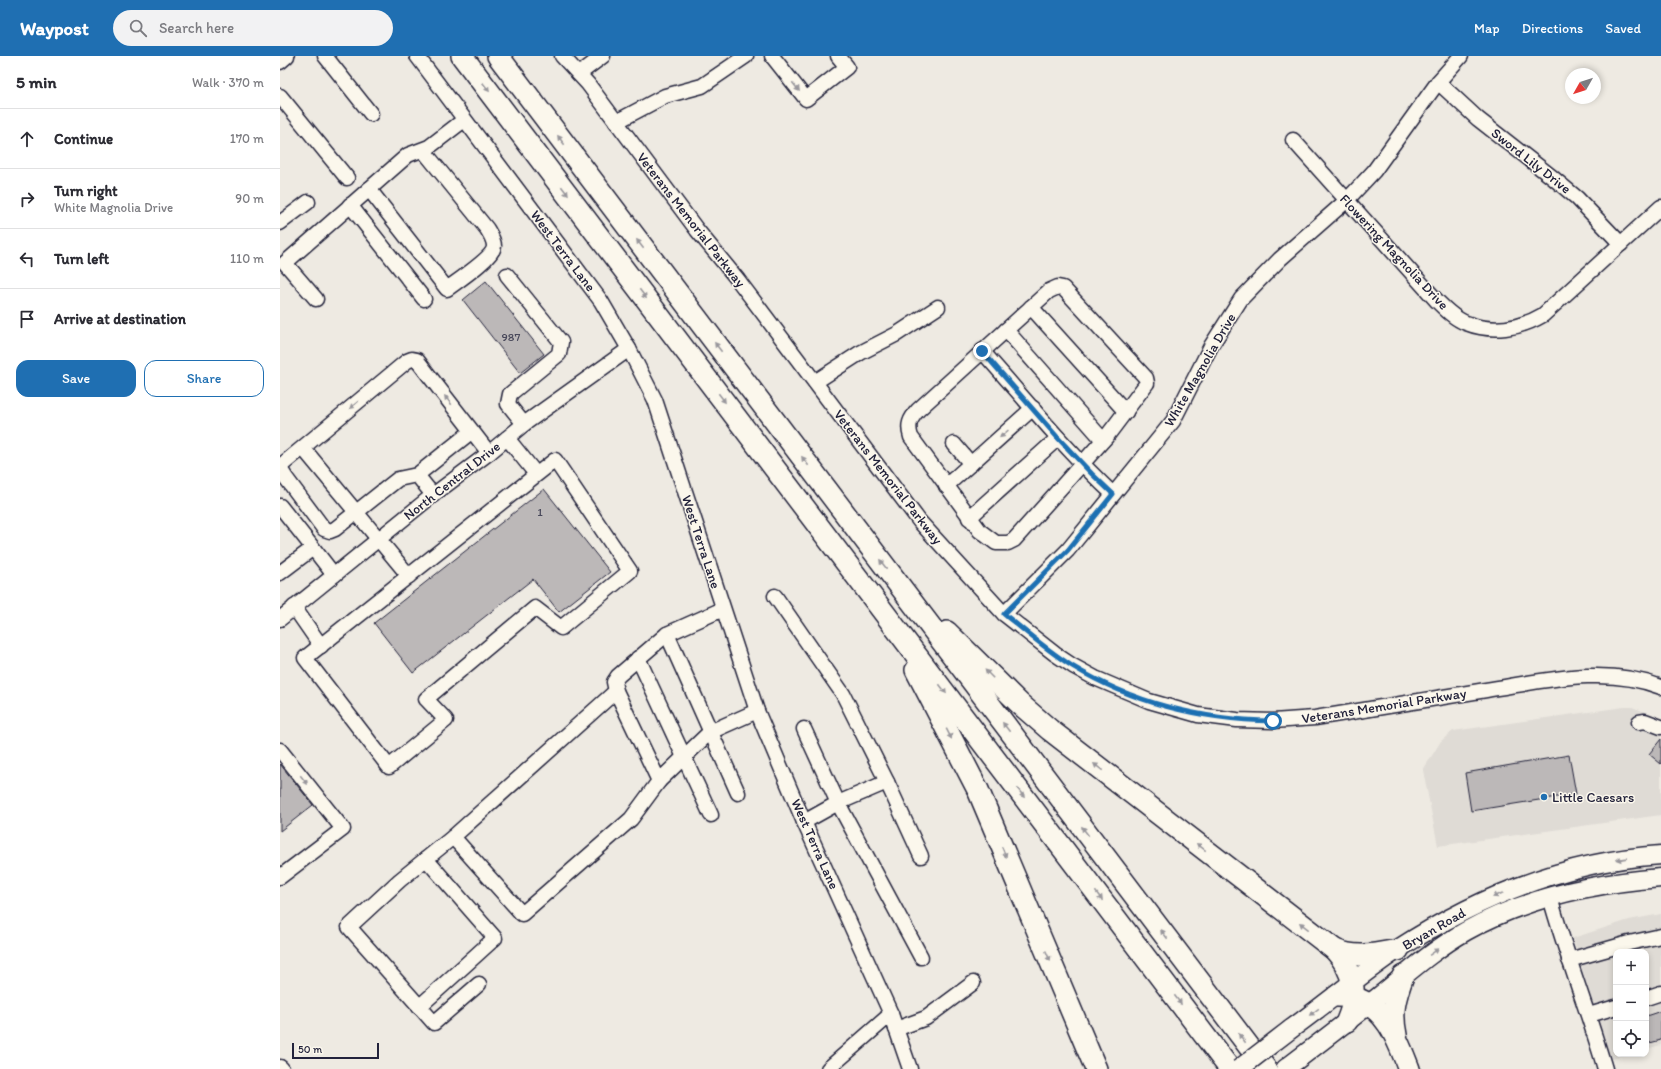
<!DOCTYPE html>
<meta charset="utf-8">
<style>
body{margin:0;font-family:Itim,sans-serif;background:#f2f2f3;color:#2b2b33}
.controls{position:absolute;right:12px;bottom:12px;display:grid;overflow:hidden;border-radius:8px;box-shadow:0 2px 6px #0003}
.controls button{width:36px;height:36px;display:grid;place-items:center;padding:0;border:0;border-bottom:1px solid #e1e1e2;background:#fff;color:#2b2b33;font:20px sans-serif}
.compass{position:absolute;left:1285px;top:12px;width:36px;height:36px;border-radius:50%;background:#fff;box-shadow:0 2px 6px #0003;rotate:231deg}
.scale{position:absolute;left:12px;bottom:10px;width:87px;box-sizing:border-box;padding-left:4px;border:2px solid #22223b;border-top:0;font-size:11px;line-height:14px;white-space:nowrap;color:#22223b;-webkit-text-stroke:3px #fbf7ec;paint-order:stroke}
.stop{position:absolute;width:12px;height:12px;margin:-9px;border:3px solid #1f6fb2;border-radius:50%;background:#fff}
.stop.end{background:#1f6fb2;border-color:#fff;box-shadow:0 1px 4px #0008}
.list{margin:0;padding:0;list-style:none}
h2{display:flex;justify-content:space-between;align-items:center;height:52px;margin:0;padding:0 16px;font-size:17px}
h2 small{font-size:13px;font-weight:400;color:#7c7c81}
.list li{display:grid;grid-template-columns:26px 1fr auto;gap:12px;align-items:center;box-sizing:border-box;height:60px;padding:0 16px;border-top:1px solid #e1e1e2}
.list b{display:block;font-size:15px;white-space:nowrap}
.list p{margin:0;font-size:13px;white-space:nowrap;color:#7c7c81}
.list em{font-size:13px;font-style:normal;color:#7c7c81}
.actions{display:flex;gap:8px;padding:12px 16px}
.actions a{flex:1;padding:9px 0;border:1px solid #1f6fb2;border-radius:12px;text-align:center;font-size:14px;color:#1f6fb2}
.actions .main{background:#1f6fb2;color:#fff}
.icon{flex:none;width:22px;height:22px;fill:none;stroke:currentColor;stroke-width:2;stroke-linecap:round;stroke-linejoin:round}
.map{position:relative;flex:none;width:1381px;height:1013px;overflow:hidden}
header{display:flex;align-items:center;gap:24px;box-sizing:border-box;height:56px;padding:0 20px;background:#1f6fb2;color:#fff}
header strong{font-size:19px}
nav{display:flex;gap:22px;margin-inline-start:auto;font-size:14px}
.search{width:280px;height:36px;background:#f2f2f3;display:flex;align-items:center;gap:10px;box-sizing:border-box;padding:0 14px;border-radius:22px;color:#7c7c81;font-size:15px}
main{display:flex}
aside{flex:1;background:#fff}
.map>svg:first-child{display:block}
.built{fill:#dfdbd5}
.building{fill:#bcb8b8;stroke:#22223b}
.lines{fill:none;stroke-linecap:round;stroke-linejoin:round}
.minor-casing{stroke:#22223b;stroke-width:17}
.major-casing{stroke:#22223b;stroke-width:21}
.highway-casing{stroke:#22223b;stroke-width:24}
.minor{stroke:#fbf7ec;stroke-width:14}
.major{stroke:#fbf7ec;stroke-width:18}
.highway{stroke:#fbf7ec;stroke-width:21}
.major-bridge-casing{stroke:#22223b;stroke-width:21;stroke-linecap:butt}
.major-bridge{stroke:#fbf7ec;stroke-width:18}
.oneway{fill:#99979c}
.route{stroke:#1f6fb2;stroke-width:5}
.poi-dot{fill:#1f6fb2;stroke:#fbf7ec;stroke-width:1.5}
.labels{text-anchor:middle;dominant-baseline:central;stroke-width:3;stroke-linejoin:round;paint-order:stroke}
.number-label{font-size:12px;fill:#48485a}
.street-label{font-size:14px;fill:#22223b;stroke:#fbf7ec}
.poi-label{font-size:14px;fill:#22223b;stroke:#fbf7ec;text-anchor:start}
</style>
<header>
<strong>Waypost</strong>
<div class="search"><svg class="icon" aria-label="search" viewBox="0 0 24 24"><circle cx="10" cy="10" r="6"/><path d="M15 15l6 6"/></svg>Search here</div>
<nav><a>Map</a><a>Directions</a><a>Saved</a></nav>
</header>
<main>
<aside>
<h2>5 min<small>Walk · 370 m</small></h2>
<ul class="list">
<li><svg class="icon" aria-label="ahead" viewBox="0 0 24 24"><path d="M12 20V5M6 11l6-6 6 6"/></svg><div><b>Continue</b></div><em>170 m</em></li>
<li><svg class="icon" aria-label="right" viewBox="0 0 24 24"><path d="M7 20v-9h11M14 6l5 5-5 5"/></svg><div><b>Turn right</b><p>White Magnolia Drive</p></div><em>90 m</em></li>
<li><svg class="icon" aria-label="left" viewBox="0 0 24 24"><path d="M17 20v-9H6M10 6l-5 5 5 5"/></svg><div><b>Turn left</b></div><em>110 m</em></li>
<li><svg class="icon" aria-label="arrive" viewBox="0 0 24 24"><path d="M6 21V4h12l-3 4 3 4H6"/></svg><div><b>Arrive at destination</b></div></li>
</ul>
<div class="actions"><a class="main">Save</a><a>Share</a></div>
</aside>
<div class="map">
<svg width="1381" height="1013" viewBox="0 0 1381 1013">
<rect width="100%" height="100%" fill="#eeeae2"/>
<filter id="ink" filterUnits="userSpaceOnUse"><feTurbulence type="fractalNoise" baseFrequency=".025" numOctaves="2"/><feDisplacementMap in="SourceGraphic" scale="8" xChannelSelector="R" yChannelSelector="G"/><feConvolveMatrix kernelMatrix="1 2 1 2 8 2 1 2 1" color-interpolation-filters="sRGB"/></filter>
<g filter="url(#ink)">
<g class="built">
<path d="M 1344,651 L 1352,651 L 1381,662 L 1381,759 L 1158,790 L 1143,714 L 1161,685 L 1173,675 Z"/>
<path d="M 1381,858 L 1381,989 L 1366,993 L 1366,896 L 1336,896 L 1336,998 L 1347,998 L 1329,1003 L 1293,882 L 1349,864 Z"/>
</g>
<g class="building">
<path d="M 206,225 L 264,298 L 240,317 L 183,244 Z"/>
<path d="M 264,433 L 330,516 L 279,556 L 253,523 L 133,617 L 94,567 Z"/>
<path d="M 1381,683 L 1381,708 L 1369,698 Z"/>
<path d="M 1289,699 L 1296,738 L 1191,755 L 1185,717 Z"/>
<path d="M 0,708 L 33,749 L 0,775 Z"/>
<path d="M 1381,955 L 1381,984 L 1366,988 L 1366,960 Z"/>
</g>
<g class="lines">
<defs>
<g id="minor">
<path d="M 45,0 L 91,58"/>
<path d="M 137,0 L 321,245 L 349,293 L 375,344 L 477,655 L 524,766 L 611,958 L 630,1013"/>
<path d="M 282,0 L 308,28 L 417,174 L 458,224 L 640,466 L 724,558 L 775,598 L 793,610 L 815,622 L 869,645 L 918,659 L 957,664 L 993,665 L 1035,662 C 1092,653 1149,643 1206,634 C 1264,625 1325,609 1381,631"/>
<path d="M 492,0 L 526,43 L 567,11 L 558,0"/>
<path d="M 0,6 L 7,0"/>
<path d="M 299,18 L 323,0"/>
<path d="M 1158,26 L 1198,63 L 1272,121 L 1297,142 L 1341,188"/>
<path d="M 0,40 L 67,122"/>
<path d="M 336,66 L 385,40 L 422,30 L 466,0"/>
<path d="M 1013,84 L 1157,245 C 1165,253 1175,263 1186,267 C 1212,277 1239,273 1263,259 L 1381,151"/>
<path d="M 89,133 L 167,233 C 176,226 214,201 214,190 C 214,184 210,178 207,173 L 143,94"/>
<path d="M 70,149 L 144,243"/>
<path d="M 0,167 L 28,146"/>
<path d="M 227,219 L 281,286 L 279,298 L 230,338 L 228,348 L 244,368"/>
<path d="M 778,231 L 783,232 L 866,322 L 867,327 L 827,380 L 734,484 L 728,487 L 716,487 L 700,475 L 631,381 C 627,369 630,363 638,354 L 769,235 Z"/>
<path d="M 36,243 L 5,207 L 128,99 L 149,91 L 184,64"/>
<path d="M 751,251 L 846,356"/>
<path d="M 726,274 L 823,384"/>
<path d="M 702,295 C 745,343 786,394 833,438"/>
<path d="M 535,326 L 580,297 L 617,278 L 658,251"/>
<path d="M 192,375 L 137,419 L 118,423 L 55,473 L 50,475 L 44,473 L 6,422 L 1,414 L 3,408 L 127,305 L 132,303 L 137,304 L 209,397"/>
<path d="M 227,382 L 256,418"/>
<path d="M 674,388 L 691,408"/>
<path d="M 23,392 L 129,520"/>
<path d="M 275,404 L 350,515 L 281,572 L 255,552 L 146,643 L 166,664 L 109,711 L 25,602 Z"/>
<path d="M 137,419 L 153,439"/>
<path d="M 666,430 L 753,352"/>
<path d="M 0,450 L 33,492"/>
<path d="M 689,462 L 778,382"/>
<path d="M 0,517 L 33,492 L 54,519"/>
<path d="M 495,540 L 563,638 L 607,726"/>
<path d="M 14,551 L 41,590"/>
<path d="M 443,553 L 387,578 L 338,620 L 334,626 L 336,635 L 379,725 L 430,676 L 477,655"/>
<path d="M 724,558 L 788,494 L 893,365 L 931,290 L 961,243 L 1000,203 L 1066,145 L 1094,115 L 1158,26 L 1181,0"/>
<path d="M 0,563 L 153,439 L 209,397 L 244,368 L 349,293"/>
<path d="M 387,578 L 458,737"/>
<path d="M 358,602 L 431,759"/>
<path d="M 336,635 L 173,781 L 242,858 L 351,763 L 379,725"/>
<path d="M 1359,666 L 1365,665 L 1381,671"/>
<path d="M 0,694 L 63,773 L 0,821"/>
<path d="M 524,766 L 558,747 L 524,673"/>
<path d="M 173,781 L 120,824 L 69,871 L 154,967 L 199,928"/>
<path d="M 1270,841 C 1286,899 1308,955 1325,1013"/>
<path d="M 641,901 L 558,747 L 607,726 L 641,800"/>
<path d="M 1289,904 L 1349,887 L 1381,880"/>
<path d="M 1366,942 L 1381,937"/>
<path d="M 139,951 L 215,882 L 146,803"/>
<path d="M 1309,959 L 1336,951"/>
<path d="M 616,973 L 646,962 L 693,927"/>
<path d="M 0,1011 L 2,1013"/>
<path d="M 548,1013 L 611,958"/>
</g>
<g id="major">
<path d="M 1011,973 C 1047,947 1081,918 1118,893 C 1198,841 1286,805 1381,799"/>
<path d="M 1005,1013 C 1038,988 1071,963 1103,937 C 1130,915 1156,892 1186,875 C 1245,842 1314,827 1381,822"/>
</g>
<g id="highway">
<path d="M 182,0 L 950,1013"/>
<path d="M 218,0 L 986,1013"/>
<path d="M 667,576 L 740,648 L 770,674 L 1055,894 C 1076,903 1096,898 1118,894"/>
<path d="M 636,614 L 698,734 L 816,1013"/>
<path d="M 1055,894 C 1074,916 1079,938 1067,965"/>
<path d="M 1057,940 C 1063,940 1069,940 1075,942 C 1107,952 1118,985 1129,1013"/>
<path d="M 1116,979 C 1111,955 1115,942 1123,920"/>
</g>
</defs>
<use href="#minor" class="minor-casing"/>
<use href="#major" class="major-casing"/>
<use href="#highway" class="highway-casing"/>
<use href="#minor" class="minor"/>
<use href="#major" class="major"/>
<use href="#highway" class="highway"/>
<defs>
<path id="major-bridge" d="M 959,1013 L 1011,973"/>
</defs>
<use href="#major-bridge" class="major-bridge-casing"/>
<use href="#major-bridge" class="major-bridge"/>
</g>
<defs><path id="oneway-solid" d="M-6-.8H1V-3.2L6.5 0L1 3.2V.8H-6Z"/></defs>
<g class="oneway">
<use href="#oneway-solid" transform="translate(206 31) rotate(53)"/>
<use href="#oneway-solid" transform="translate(516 31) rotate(52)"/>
<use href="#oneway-solid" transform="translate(281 84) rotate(-127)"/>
<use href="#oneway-solid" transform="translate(285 135) rotate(53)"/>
<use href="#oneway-solid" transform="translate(360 188) rotate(-127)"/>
<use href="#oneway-solid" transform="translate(363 238) rotate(53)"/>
<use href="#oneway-solid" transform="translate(438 291) rotate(-127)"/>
<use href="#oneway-solid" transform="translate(442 342) rotate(53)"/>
<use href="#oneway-solid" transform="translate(168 344) rotate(-128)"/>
<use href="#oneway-solid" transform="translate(74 349) rotate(140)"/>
<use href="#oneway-solid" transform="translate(724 378) rotate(138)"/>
<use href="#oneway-solid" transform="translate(525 405) rotate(-127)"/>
<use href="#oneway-solid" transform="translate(603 508) rotate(-127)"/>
<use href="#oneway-solid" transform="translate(709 618) rotate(-134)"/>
<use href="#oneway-solid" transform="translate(663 633) rotate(53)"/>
<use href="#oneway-solid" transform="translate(726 671) rotate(-127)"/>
<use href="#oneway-solid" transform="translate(669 678) rotate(63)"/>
<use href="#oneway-solid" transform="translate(818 711) rotate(-142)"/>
<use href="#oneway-solid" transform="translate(24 724) rotate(52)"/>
<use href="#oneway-solid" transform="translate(741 737) rotate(53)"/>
<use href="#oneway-solid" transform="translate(805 775) rotate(-127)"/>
<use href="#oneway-solid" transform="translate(921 791) rotate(-142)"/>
<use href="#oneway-solid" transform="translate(724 796) rotate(67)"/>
<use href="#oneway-solid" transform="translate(1342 803) rotate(171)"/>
<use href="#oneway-solid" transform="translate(1218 839) rotate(156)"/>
<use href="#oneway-solid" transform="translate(819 840) rotate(53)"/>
<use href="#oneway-solid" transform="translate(1024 870) rotate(-142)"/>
<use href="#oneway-solid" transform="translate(884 878) rotate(-127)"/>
<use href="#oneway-solid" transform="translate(1154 896) rotate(-35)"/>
<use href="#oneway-solid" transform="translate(768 900) rotate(67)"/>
<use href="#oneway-solid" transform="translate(898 944) rotate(53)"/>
<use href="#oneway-solid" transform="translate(1034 956) rotate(144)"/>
<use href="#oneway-solid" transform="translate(962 982) rotate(-127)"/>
</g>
</g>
<g class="lines" filter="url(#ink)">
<path class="route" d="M 702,295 L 778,382 L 812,418 L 833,438 L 788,494 L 724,558 C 746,576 768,595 792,610 C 853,647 922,664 993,665"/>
</g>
<circle class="poi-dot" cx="1264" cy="741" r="4"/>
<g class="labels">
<g class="number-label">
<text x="231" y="281">987</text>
<text x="260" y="456">1</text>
</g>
<g class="street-label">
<text transform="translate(1251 105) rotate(38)">Sword Lily Drive</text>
<text transform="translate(411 164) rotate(52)">Veterans Memorial Parkway</text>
<text transform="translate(283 195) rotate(53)">West Terra Lane</text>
<text transform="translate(1114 196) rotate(47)">Flowering Magnolia Drive</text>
<text transform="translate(920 314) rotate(-60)">White Magnolia Drive</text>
<text transform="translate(608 421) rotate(52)">Veterans Memorial Parkway</text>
<text transform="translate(172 425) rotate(-38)">North Central Drive</text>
<text transform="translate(421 486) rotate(72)">West Terra Lane</text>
<text transform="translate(1104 650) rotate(-9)">Veterans Memorial Parkway</text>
<text transform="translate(535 788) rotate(66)">West Terra Lane</text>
<text transform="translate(1154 873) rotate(-30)">Bryan Road</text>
</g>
<g class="poi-label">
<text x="1272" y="741">Little Caesars</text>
</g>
</g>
</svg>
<div class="controls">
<button>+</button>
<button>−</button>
<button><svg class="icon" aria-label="locate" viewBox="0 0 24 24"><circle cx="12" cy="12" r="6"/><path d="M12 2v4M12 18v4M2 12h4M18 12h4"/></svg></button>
</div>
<svg class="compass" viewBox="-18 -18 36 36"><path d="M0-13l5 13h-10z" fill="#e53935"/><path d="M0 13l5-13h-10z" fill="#7c7c81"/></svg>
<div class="scale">50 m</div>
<div class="stop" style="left:993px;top:665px"></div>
<div class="stop end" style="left:702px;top:295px"></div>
</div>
</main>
